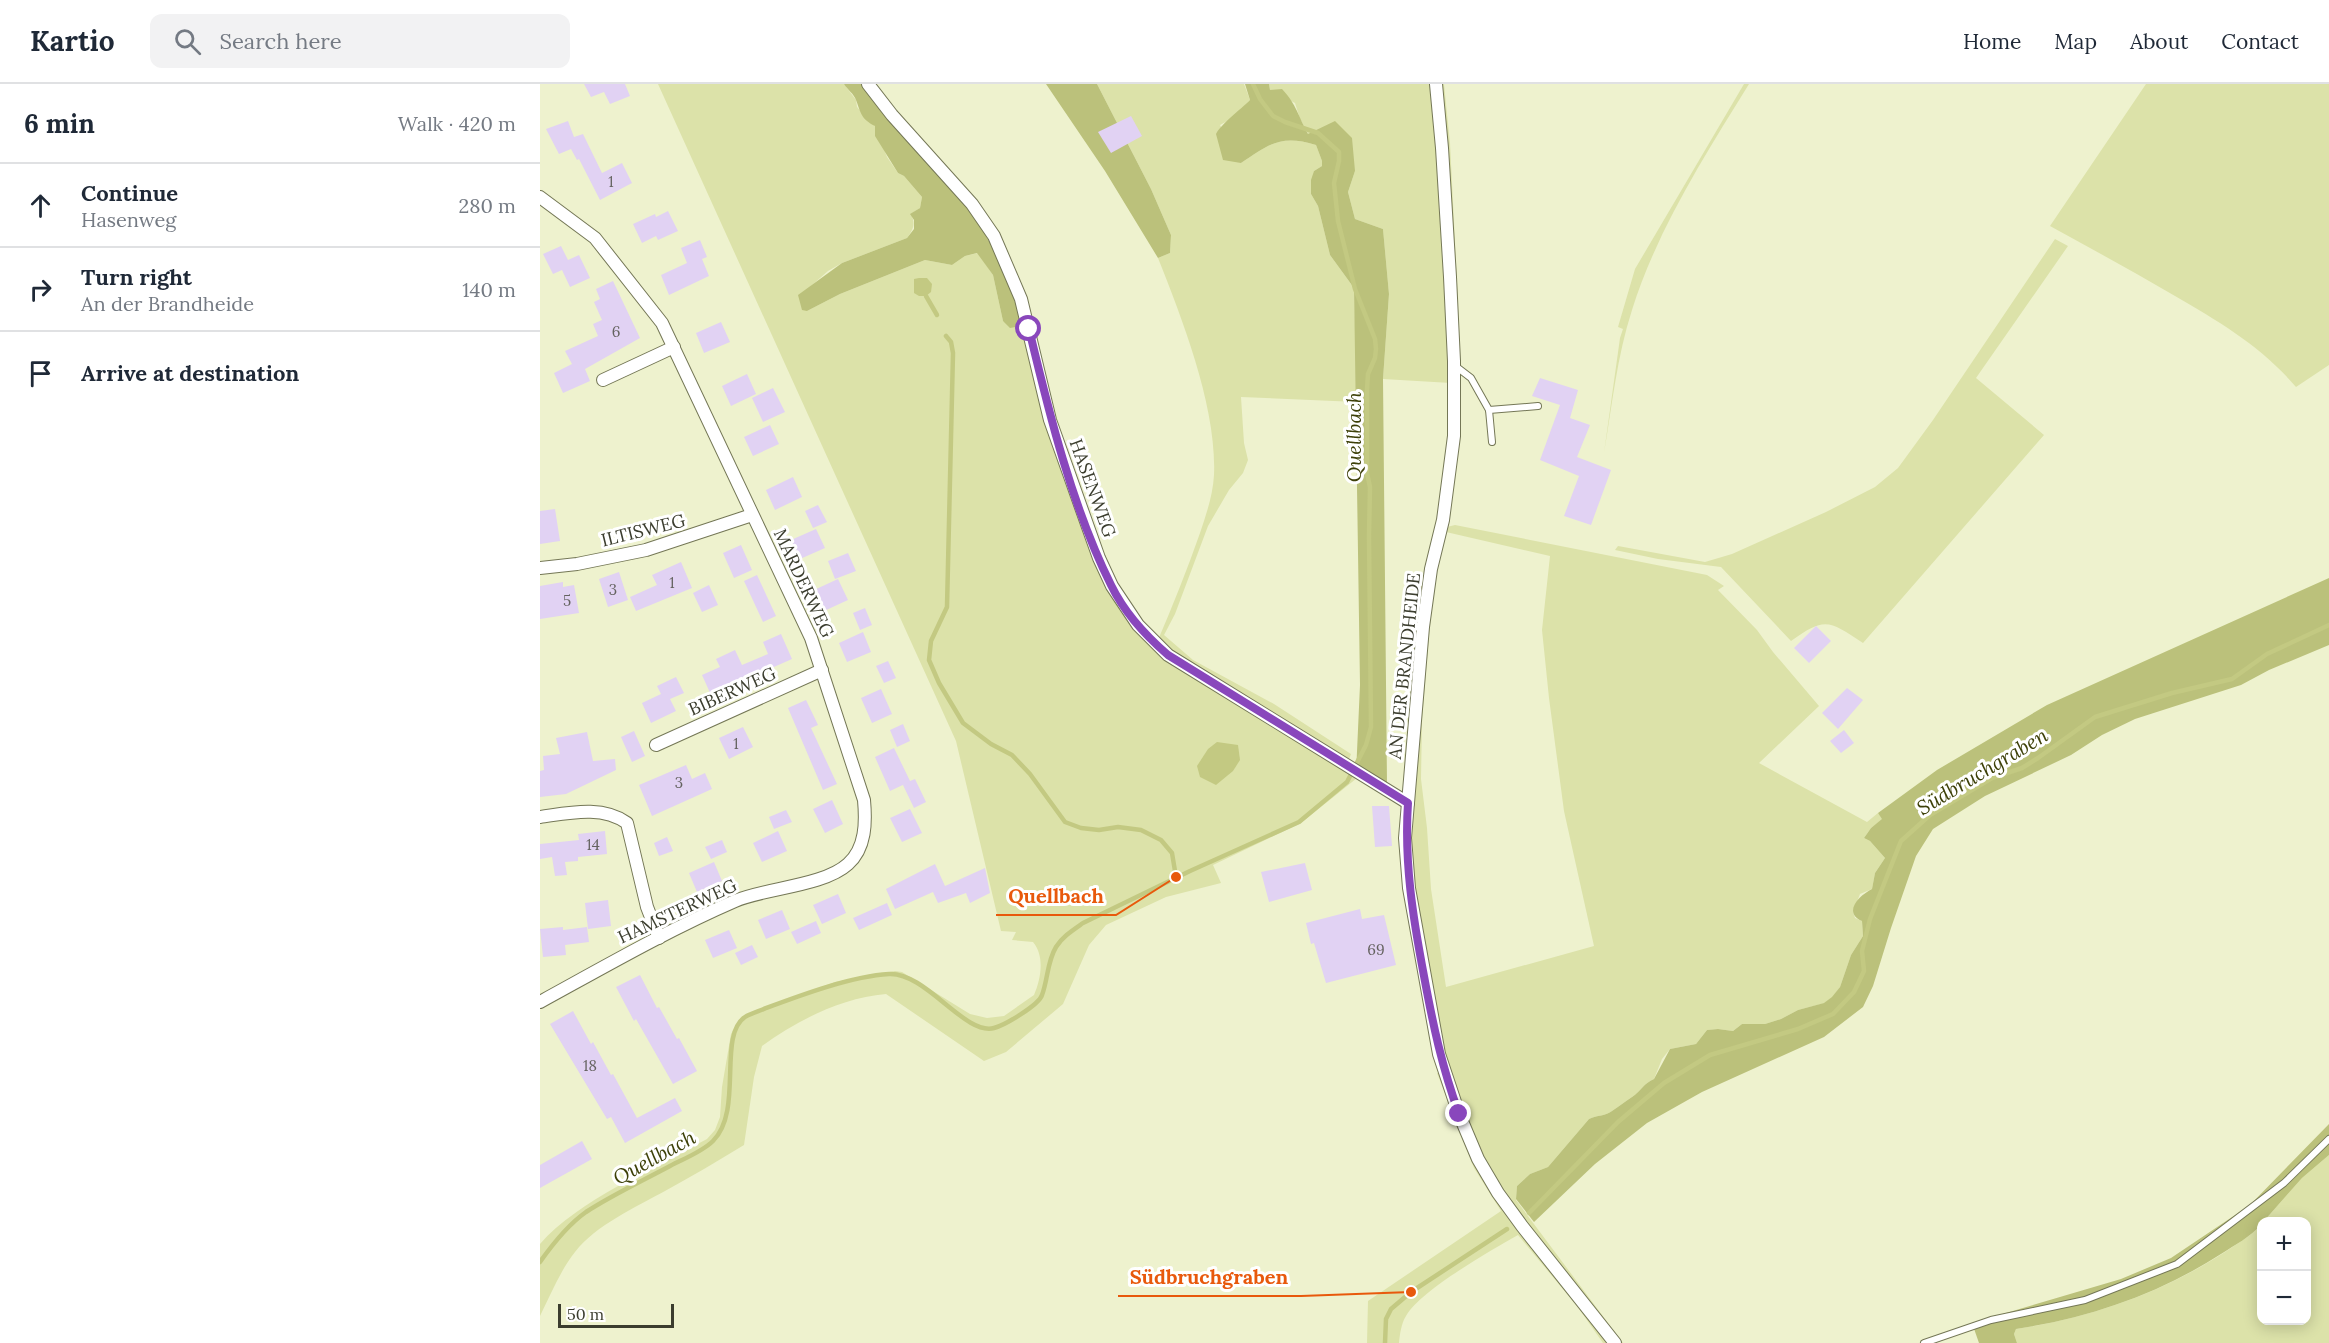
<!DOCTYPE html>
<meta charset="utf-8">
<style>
body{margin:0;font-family:Lora,serif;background:#f2f2f3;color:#1f2937}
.controls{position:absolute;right:18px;bottom:18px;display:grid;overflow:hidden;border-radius:12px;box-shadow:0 3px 15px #0003}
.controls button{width:54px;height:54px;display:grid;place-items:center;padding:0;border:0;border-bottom:2px solid #e0e1e3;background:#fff;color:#1f2937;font:30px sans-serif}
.scale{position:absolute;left:18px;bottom:15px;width:116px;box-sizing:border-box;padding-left:6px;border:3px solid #3b3d2e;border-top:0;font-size:16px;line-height:21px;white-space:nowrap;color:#3b3d2e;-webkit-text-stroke:4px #fff;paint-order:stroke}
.stop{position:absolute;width:18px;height:18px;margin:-14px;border:4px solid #8947bc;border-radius:50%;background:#fff}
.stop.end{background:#8947bc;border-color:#fff;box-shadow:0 2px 6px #0008}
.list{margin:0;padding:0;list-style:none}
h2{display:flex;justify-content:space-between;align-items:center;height:78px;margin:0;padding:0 24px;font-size:26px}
h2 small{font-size:20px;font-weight:400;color:#747a83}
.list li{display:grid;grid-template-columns:39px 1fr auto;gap:18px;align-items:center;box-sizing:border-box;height:84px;padding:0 24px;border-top:2px solid #e0e1e3}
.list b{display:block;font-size:22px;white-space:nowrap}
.list p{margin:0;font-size:20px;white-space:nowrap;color:#747a83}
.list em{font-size:20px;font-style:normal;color:#747a83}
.icon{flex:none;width:33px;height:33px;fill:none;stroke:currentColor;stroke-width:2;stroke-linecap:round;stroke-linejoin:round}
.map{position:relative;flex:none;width:1789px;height:1259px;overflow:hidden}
header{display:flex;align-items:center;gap:36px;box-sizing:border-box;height:84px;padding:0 30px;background:#fff;border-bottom:2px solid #e0e1e3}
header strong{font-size:28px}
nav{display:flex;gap:33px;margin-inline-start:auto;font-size:21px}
.search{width:420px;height:54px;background:#f2f2f3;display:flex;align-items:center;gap:15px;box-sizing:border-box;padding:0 21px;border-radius:12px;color:#747a83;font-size:22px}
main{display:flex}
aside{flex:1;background:#fff}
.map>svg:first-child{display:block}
.green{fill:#dce2a9;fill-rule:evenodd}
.forest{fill:#bbc17b}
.water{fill:#c3c982}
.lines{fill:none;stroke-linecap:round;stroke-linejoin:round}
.stream{stroke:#c3c982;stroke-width:4.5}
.building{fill:#e1d2f3}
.service-casing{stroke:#747756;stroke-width:8}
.minor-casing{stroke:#747756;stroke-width:14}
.service{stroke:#fff;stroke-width:6}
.minor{stroke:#fff;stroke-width:12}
.route{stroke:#8947bc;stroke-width:8}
.labels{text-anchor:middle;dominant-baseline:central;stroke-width:6;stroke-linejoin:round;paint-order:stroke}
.number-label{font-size:15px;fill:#64625f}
.street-label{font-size:18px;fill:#3b3d2e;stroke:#fff}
.water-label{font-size:20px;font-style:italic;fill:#3d4008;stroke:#fff}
.leader{fill:none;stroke:#e8590c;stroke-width:2}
.callout-dot{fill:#e8590c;stroke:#fff;stroke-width:2}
.callout-label{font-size:20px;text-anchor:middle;font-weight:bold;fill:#e8590c;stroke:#fff;stroke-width:6;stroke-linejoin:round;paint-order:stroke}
</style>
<header>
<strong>Kartio</strong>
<div class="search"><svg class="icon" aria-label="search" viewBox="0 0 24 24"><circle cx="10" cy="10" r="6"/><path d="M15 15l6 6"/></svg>Search here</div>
<nav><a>Home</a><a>Map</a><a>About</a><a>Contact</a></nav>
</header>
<main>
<aside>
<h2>6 min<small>Walk · 420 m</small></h2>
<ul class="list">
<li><svg class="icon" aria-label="ahead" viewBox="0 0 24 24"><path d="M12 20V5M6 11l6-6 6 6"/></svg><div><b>Continue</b><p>Hasenweg</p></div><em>280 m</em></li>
<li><svg class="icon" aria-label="right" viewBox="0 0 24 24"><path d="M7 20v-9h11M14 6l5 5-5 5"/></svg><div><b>Turn right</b><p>An der Brandheide</p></div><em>140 m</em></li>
<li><svg class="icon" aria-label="arrive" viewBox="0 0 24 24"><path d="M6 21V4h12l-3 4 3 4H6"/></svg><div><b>Arrive at destination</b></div></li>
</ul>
</aside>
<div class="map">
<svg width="1789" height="1259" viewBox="0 0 1789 1259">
<rect width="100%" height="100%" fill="#eef2ce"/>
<g class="green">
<path d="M 118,0 L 304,0 L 316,16 L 317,23 L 335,42 L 347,73 L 358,89 L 364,92 L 382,113 L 380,124 L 371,130 C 376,140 373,146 367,154 L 302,179 L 288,187 L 271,202 L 267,227 L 300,210 L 385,176 L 412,181 L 425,172 L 438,169 L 453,191 L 463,237 L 481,242 L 523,394 L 558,483 L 587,534 L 624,575 L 817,694 L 761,739 L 673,781 L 681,799 L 626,813 L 566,841 L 549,861 L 523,920 L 466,968 L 444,977 L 346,910 C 301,914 258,936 222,962 L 214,993 L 204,1061 C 178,1077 152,1092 125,1107 C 96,1123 56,1141 35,1168 C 20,1187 11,1210 0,1232 L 0,1160 C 37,1117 116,1083 167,1055 L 175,1046 L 180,1033 L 182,1003 L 191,950 L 201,933 L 295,898 L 355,887 L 362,888 L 430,930 L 447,934 L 464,932 L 494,911 C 501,895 505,872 493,858 L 472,856 L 476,848 L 461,847 L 416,657 Z"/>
<path d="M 557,0 L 704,0 L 710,16 L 693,34 L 680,41 L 701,79 C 729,60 741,50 776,61 L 782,77 L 782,82 L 774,87 L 771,110 L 778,122 L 790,171 L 814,204 L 817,318 L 701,313 L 704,359 L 708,376 L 703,389 L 689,406 L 668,442 L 635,530 L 624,551 L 653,576 L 734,620 L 811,670 L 808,678 L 666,592 L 618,556 C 633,521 647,486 660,449 C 666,431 673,411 674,391 C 677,324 643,237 618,174 L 630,169 L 631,151 L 611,105 Z"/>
<path d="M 729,0 L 892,0 L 911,299 L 843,295 L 849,210 L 843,145 L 815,135 L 808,108 L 815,87 L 768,50 L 760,35 L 755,19 L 730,6 Z"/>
<path d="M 901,0 L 904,0 L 910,59 L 918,219 L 915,219 Z"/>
<path d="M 1204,0 L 1209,0 C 1165,71 1117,146 1092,226 C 1077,272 1072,322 1064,369 L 1080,254 L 1083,245 L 1078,243 L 1095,185 Z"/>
<path d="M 1606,0 L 1789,0 L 1789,281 L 1756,303 C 1722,263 1680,238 1635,212 C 1594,188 1552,165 1510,142 Z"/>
<path d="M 1515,155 L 1528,162 L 1436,294 L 1504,351 L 1323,559 C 1289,537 1286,532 1251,557 L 1181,483 L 1118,475 L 1075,466 L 1078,462 L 1165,478 L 1192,470 L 1286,428 L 1335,403 L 1358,384 L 1393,336 Z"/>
<path d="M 915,441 L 1167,491 L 1184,502 L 1178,506 L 1217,546 L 1233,568 L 1279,622 L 1219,679 L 1327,738 L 1338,729 L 1343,735 L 1331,744 L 1324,754 L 1330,757 L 1345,774 L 1335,789 L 1332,805 L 1320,810 L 1313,828 L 1315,834 L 1322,837 L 1323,852 L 1311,871 L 1300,903 L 1293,913 L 1285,919 L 1258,926 L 1241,935 L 1225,940 L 1202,940 L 1193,947 L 1178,945 L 1167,946 L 1156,960 L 1130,965 L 1122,975 L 1114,995 C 1104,999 1101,1007 1092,1013 C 1085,1018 1079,1022 1072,1027 C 1066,1032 1057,1031 1049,1035 L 1008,1083 L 990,1090 L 977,1102 L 976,1116 L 1083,1259 L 1080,1259 L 1030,1193 L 968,1118 L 927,1042 L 901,958 L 876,824 L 871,787 L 871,741 L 887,539 L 902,449 L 907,443 ZM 906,448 L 1010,472 L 1002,546 L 1009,614 L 1024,727 L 1054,862 L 906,903 L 891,805 L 887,744 L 881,695 L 882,636 L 892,516 L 900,466 Z"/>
<path d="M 897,989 L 900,989 L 935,1076 L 1070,1259 L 1063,1259 L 1037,1222 L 978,1151 C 950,1167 881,1206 866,1232 C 861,1240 860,1250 859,1259 L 827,1259 L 828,1217 L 961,1127 L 934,1084 Z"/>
<path d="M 1789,1071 L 1789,1259 L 1477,1259 L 1474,1250 L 1476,1245 C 1550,1234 1622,1209 1685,1168 C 1698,1159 1711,1152 1721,1141 L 1722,1236 L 1766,1236 L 1766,1138 L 1724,1137 L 1762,1094 Z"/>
</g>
<g class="forest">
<path d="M 304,0 L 325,0 C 389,75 461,142 481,242 L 470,244 L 463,237 L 453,191 L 437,169 L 425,172 L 412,181 L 385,176 L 300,210 L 267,227 L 262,226 L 258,211 L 302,179 L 367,154 L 374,145 L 374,136 L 370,130 L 380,124 L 382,113 L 364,92 L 358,89 L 335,52 L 335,42 C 321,35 321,29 316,16 C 314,10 307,5 304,0 Z"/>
<path d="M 506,0 L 557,0 L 611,105 L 631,151 L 630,169 L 618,174 L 565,87 Z"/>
<path d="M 705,0 L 729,0 L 730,6 L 742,5 C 757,21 758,32 768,50 L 795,37 L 812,54 L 815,87 L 808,108 L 815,135 L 843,145 L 849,210 L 843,295 L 847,700 L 816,690 L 820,601 L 814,204 L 790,171 L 778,122 L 771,110 L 771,96 L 774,87 L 782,82 L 782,77 L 776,61 C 741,50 729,60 701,79 L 683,76 L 676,50 C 681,40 700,26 710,16 Z"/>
<path d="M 1789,494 L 1789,561 L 1729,586 L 1701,601 L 1595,635 L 1562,651 L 1531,671 L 1445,712 L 1393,745 L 1376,772 L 1351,844 L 1333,902 L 1323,923 L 1284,953 L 1162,1008 L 1107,1039 L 1055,1080 L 994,1138 L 976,1115 L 977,1102 L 990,1090 L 1008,1083 L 1049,1035 C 1057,1031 1066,1032 1072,1027 C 1079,1022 1085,1018 1092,1013 C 1101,1007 1104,999 1114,995 L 1130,965 L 1156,960 L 1167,946 L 1178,945 L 1193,947 L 1202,940 L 1225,940 L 1241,935 L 1258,926 L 1284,919 L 1292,913 L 1300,903 L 1311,871 L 1323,852 L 1322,837 C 1302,828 1320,811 1332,805 L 1335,789 L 1345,774 L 1330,757 L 1324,754 L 1331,744 L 1342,735 L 1338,729 L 1397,686 L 1507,621 Z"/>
<path d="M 1789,1040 L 1789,1071 L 1762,1094 L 1724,1137 L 1722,1138 L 1721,1141 C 1710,1153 1695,1161 1681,1170 C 1619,1210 1549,1234 1476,1245 L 1474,1250 L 1477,1259 L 1439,1259 L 1432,1239 L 1581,1195 L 1631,1174 L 1710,1121 Z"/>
</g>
<g class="water">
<path d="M 379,194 L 387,194 L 392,200 L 391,208 L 386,212 L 379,212 L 374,209 L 374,195 Z"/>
<path d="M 677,658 L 698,661 L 700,676 L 693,687 L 676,701 L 660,693 L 657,682 L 668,665 Z"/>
</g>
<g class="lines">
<g class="stream">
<path d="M 386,212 L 397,231"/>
<path d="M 406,252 L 411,258 L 413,269 L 407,523 L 391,557 L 389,576 L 399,599 L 423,639 L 451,660 L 472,671 L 490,690 L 525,738 L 541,744 L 559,746 L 578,743 L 601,746 L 621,756 L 632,769 L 636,793"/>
<path d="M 989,1129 L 1078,1038 L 1124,999 L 1170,971 L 1258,945 L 1293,930 L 1314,908 L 1324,887 L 1322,867 L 1330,835 L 1361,757 L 1390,731 L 1452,694 L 1482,684 L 1498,674 L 1555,633 L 1632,609 L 1692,595 L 1727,570 L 1789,541"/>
<path d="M 0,1178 C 12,1161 29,1140 46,1128 C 72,1111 102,1097 130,1082 C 143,1075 162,1068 173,1057 C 204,1026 177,952 205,933 C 211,929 220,927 226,924 C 261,911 312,892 349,890 C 386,888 425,952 454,944 C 465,941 499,921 502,911 C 508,895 507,878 516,863 C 522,853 533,846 543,839 L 650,787 L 759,738 L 807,698 L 826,661 L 831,643 L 829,452 L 830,403 L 827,389 L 827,306 L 828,290 L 835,274 L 836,265 L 835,255 L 815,205 L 798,137 L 794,99 L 799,77 L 799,68 L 778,49 L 745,38 L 733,32 L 720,15 L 713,0"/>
<path d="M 845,1259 L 846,1235 L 851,1225 L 871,1208 L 967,1145"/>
</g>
</g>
<g class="building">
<path d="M 44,0 L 85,0 L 90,12 L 70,20 L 64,8 L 51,13 Z"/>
<path d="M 591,32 L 602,52 L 571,69 L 558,48 Z"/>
<path d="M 28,37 L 34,53 L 43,50 L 62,89 L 82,79 L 92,99 L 60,116 L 39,75 L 37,76 L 31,65 L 19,70 L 6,45 Z"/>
<path d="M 128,127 L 138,147 L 118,156 L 116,152 L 102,159 L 93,140 L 115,130 L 116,133 Z"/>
<path d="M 160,156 L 167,173 L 162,175 L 169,192 L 129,211 L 121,191 L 147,179 L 141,164 Z"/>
<path d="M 21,162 L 28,176 L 39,171 L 50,194 L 30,203 L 22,186 L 13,190 L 3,170 Z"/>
<path d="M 73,197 L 100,254 L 45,285 L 50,297 L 23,309 L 14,289 L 32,280 L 25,267 L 58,252 L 53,240 L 62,236 L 54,218 L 60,215 L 56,205 Z"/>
<path d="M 181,238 L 190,258 L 164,269 L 156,249 Z"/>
<path d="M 207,290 L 216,310 L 191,322 L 182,302 Z"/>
<path d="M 1000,294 L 1038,306 L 1030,334 L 1050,341 L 1037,373 L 1071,386 L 1051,441 L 1024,432 L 1039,392 L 1000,376 L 1020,321 L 992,312 Z"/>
<path d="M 233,304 L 245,328 L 223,338 L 212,314 Z"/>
<path d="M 230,341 L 239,360 L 213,372 L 204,353 Z"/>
<path d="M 253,393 L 262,413 L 235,426 L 226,406 Z"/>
<path d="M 278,421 L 287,438 L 273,444 L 265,427 Z"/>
<path d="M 15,425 L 20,457 L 0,460 L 0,427 Z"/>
<path d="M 276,445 L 285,464 L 260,475 L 251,456 Z"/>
<path d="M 201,461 L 212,486 L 194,494 L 183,469 Z"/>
<path d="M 308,469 L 316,487 L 295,495 L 288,477 Z"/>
<path d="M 141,478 L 152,504 L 96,527 L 90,513 L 117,501 L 112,491 Z"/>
<path d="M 79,488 L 88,516 L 68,523 L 59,495 Z"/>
<path d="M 217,491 L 236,532 L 223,538 L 204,497 Z"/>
<path d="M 298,495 L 308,516 L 284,527 L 274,506 Z"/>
<path d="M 23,498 L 23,503 L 34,501 L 39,529 L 0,535 L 0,502 Z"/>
<path d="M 169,501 L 178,521 L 162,528 L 153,509 Z"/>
<path d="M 325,524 L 332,541 L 320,546 L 313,529 Z"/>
<path d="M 1276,542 L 1291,557 L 1269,579 L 1254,564 Z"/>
<path d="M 323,548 L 331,568 L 307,578 L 299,559 Z"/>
<path d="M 241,550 L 252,575 L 171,611 L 162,591 L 180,583 L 176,575 L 195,566 L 202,581 L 228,570 L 223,558 Z"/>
<path d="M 348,577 L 356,594 L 344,599 L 336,582 Z"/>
<path d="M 136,593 L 144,609 L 130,615 L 136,627 L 111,639 L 102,619 L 121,610 L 117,602 Z"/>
<path d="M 1307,604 L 1323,616 L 1298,645 L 1282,629 Z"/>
<path d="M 341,605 L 352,630 L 332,639 L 321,614 Z"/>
<path d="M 266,616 L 278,641 L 271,644 L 297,700 L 283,706 L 248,624 Z"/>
<path d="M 363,640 L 370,657 L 357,663 L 350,646 Z"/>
<path d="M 203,643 L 213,663 L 189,675 L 179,654 Z"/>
<path d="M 1304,646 L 1314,659 L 1301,669 L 1290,657 Z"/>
<path d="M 94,647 L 105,672 L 92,678 L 81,653 Z"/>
<path d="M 47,648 L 53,677 L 75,675 L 76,686 L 26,710 L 0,713 L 0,687 L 4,686 L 3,672 L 20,670 L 16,654 Z"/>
<path d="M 354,664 L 370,697 L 375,695 L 386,718 L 374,724 L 363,701 L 367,699 L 350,707 L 335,673 Z"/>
<path d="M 146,681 L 152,695 L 165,689 L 172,705 L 112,732 L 99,701 Z"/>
<path d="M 292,716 L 303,740 L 285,749 L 273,725 Z"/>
<path d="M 832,722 L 849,722 L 852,762 L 835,763 Z"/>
<path d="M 370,725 L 382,749 L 362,758 L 350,734 Z"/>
<path d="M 246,726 L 252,738 L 234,745 L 229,733 Z"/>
<path d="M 65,747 L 67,770 L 38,773 L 38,777 L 25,778 L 27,791 L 15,792 L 12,773 L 0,775 L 0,760 L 39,756 L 38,750 Z"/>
<path d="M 238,747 L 247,767 L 222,778 L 213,759 Z"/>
<path d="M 127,753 L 133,767 L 119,772 L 114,759 Z"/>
<path d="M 182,756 L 187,768 L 171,775 L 165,763 Z"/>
<path d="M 174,778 L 182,797 L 157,808 L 149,789 Z"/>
<path d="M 765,779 L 772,806 L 729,818 L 721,788 Z"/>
<path d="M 395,780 L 405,802 L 445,784 L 450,809 L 430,819 L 426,809 L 398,819 L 393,808 L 355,825 L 346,805 Z"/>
<path d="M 298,810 L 306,829 L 282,840 L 273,821 Z"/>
<path d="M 68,816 L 71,842 L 48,845 L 45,819 Z"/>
<path d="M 347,819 L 352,831 L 319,846 L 313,834 Z"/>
<path d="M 820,825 L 822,835 L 844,831 L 856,881 L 786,899 L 774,859 L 771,860 L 766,839 Z"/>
<path d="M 242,826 L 250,845 L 226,855 L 218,836 Z"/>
<path d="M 276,837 L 281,849 L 257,860 L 251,848 Z"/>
<path d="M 23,843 L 23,846 L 47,843 L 49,858 L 25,861 L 26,871 L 3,873 L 0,845 Z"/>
<path d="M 189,846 L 197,864 L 173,874 L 165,856 Z"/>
<path d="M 212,861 L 218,873 L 201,881 L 195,869 Z"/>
<path d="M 100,891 L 117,924 L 119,923 L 137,955 L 139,954 L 157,987 L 133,1000 L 96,935 L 94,937 L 76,903 Z"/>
<path d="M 33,927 L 51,960 L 53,958 L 71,991 L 73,990 L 97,1034 L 135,1014 L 142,1027 L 85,1059 L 71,1033 L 67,1035 L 10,940 Z"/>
<path d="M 42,1057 L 52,1075 L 0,1104 L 0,1081 Z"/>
</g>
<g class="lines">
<defs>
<g id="service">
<path d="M 914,281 L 931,294 L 949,326 L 952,358"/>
<path d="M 949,326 L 998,322"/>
<path d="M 1384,1259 L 1451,1236 L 1545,1216 L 1637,1180 L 1744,1099 L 1789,1055"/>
</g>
<g id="minor">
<path d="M 328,0 L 352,31 L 432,120 L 454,152 L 481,215 L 510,336 L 559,474 L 572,502 L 598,541 L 628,571 L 868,719"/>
<path d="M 896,0 L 902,64 L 910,193 L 914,277 L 914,352 L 903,436 L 891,485 L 883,543 L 865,754 L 869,804 L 899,970 L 919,1030 L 938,1075 L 958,1109 L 982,1142 L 1075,1259"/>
<path d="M 0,113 L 55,154 L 122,239 L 271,554 L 324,716 C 326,738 326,764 308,780 C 284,802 225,804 195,817 C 128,846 64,883 0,918"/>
<path d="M 63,296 L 134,263"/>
<path d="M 0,484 L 37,480 L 106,466 L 212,431"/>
<path d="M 116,661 L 282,586"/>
<path d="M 0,733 C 29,729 62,721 87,739 L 107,823 L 119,854"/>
</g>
</defs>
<use href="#service" class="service-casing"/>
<use href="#minor" class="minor-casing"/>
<use href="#service" class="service"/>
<use href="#minor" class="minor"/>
</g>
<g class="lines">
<path class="route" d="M 489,245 C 509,329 532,423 571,501 C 584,528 606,552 628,571 L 868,719 C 864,778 873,834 884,892 C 893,941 902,983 919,1030"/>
</g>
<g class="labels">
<g class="number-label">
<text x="71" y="97">1</text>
<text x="76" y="247">6</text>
<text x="132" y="498">1</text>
<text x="73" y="505">3</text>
<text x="27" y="516">5</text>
<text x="196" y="659">1</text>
<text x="139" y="698">3</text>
<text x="53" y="760">14</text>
<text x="836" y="865">69</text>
<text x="50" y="981">18</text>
</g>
<g class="street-label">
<text transform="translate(553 404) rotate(70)">HASENWEG</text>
<text transform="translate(103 446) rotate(-14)">ILTISWEG</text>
<text transform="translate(264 499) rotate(65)">MARDERWEG</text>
<text transform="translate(864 582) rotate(-84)">AN DER BRANDHEIDE</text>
<text transform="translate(192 607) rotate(-24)">BIBERWEG</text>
<text transform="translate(137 827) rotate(-25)">HAMSTERWEG</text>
</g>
<g class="water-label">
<text transform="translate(813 353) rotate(-90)">Quellbach</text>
<text transform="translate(1442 687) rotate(-31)">Südbruchgraben</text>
<text transform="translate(114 1073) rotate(-29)">Quellbach</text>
</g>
</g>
<path class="leader" d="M636 793L576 831H456M871 1208L761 1212H578"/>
<g class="callout-dot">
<circle cx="636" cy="793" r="6"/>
<circle cx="871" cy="1208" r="6"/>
</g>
<g class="callout-label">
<text x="516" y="819">Quellbach</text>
<text x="669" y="1200">Südbruchgraben</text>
</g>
</svg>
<div class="controls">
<button>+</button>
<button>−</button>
</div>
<div class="scale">50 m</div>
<div class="stop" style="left:489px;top:245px"></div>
<div class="stop end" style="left:919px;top:1030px"></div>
</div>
</main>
